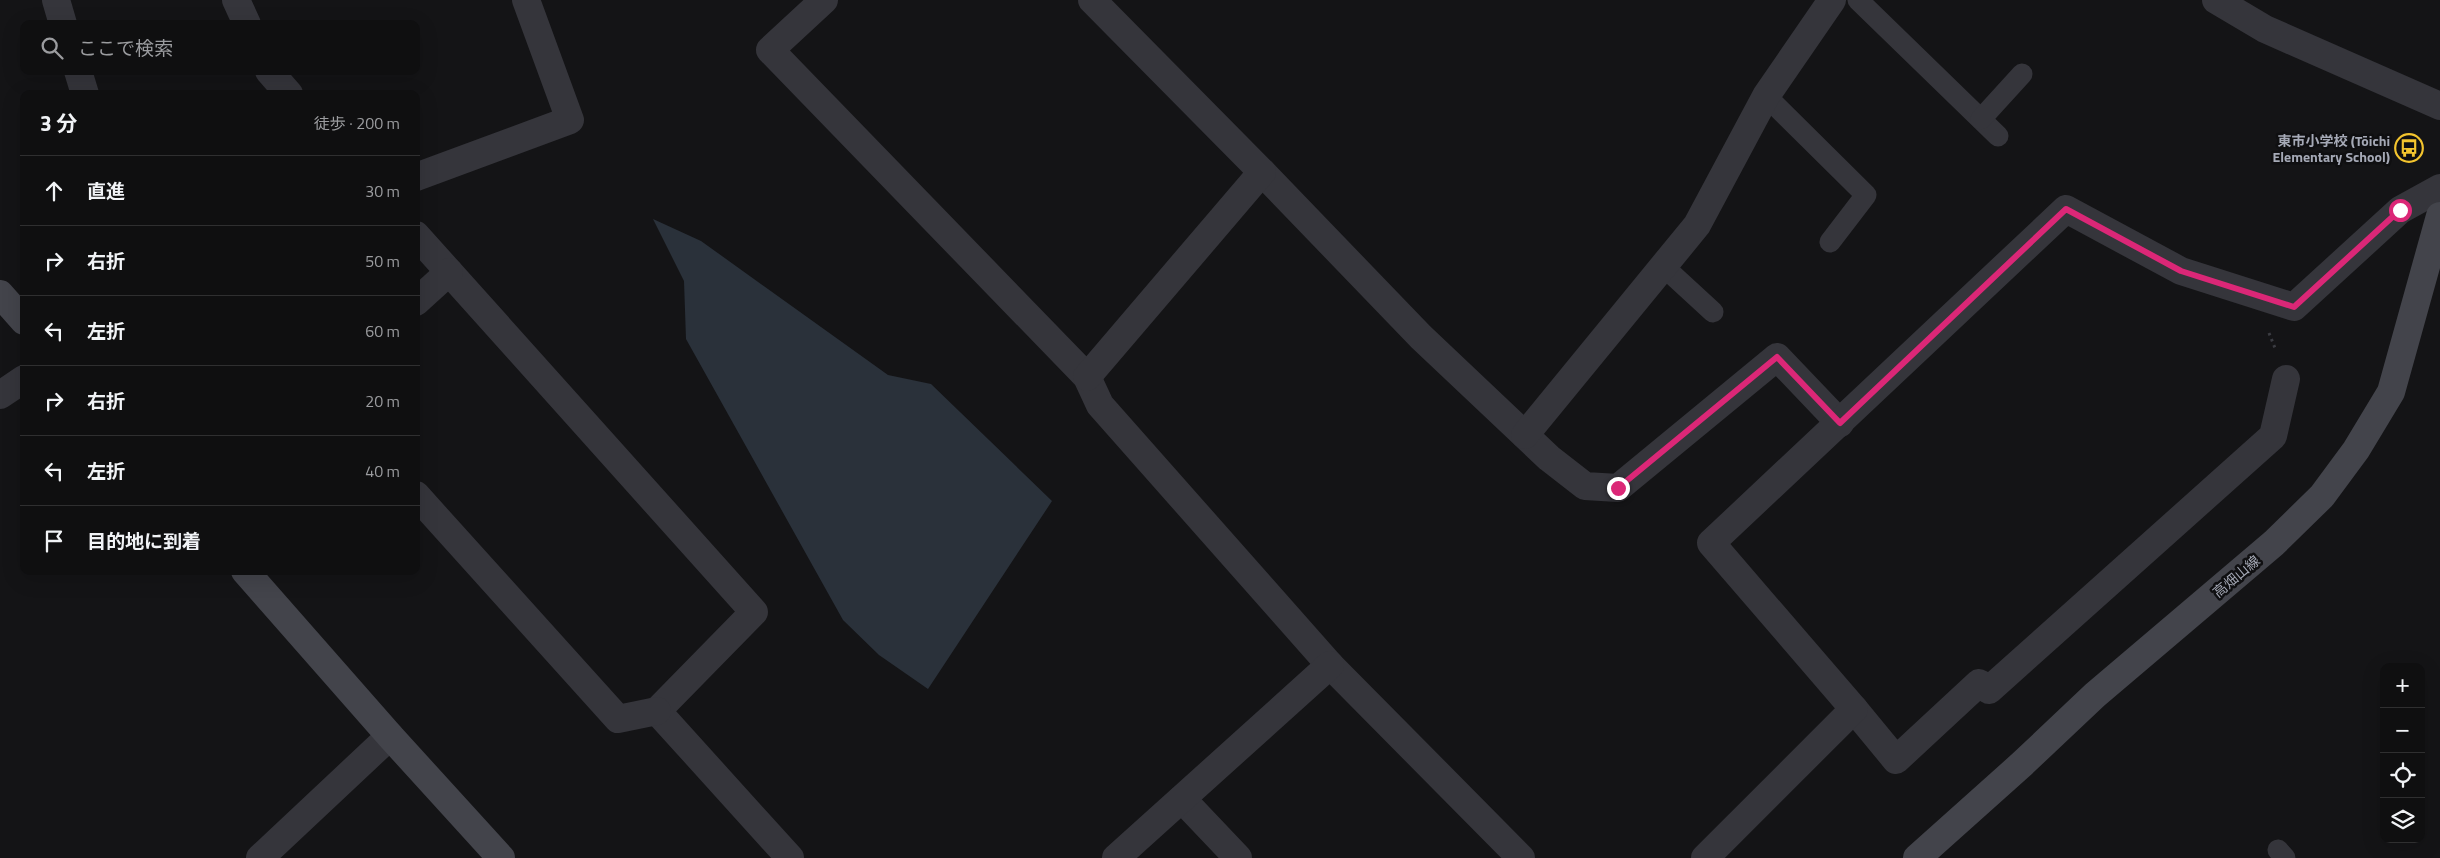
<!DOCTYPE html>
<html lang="ja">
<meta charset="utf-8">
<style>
body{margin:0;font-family:"Titillium Web","Noto Sans JP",sans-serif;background:#181819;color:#f1f3f6}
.controls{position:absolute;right:15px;bottom:15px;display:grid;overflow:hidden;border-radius:10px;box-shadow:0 5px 20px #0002}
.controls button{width:45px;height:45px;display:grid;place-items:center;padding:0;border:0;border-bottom:1px solid #2f2f30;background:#0f0f10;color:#f1f3f6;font:25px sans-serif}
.stop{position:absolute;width:15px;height:15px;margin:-11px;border:4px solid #db2777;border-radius:50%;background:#fff}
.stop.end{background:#db2777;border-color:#fff;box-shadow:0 1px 5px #0008}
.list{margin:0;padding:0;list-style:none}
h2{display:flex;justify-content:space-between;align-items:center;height:65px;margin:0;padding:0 20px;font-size:21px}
h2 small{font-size:16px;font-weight:400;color:#9b9c9f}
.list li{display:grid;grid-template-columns:32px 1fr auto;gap:15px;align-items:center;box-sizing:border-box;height:70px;padding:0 20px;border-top:1px solid #2f2f30}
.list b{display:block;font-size:19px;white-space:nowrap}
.list em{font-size:16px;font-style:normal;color:#9b9c9f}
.icon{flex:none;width:28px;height:28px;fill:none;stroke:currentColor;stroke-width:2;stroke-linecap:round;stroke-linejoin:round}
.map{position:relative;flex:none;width:2440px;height:858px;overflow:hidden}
.search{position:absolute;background:#0f0f10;box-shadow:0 5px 20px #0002;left:20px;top:20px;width:400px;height:55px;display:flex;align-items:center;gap:12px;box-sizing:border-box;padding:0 18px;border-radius:10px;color:#9b9c9f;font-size:19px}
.panel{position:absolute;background:#0f0f10;box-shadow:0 5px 20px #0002;left:20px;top:90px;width:400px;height:485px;border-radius:10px}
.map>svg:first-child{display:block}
.water{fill:#2a313a}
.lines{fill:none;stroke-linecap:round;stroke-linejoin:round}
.path{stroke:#3b3c42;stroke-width:3;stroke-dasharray:2.5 4;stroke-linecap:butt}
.lane{stroke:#35353b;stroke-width:21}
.street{stroke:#35353b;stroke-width:28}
.secondary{stroke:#43444b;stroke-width:28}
.route{stroke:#db2777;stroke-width:6}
.labels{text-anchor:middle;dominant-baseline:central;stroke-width:5;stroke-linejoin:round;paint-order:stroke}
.poi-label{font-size:14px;font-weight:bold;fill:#a5a9b6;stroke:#0f0f11;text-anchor:end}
.street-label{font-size:14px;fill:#a5a9b6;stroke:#0f0f11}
</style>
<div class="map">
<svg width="2440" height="858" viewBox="0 0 2440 858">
<rect width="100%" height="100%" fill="#141416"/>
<path class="water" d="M 653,219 L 701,241 L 888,375 L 931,384 L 1052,501 L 928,689 L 879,655 L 843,620 L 686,339 L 684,281 Z"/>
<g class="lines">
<path class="path" d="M 2269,333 L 2275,348"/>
<g class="lane">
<path d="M 1858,0 L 1998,136"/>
<path d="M 1766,96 L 1866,195 L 1830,242"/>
<path d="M 1981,119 L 2022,74"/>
<path d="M 1663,266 L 1713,312"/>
<path d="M 2278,850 L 2285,858"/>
</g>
<g class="street">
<path d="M 56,0 L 63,24"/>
<path d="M 236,0 L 247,24"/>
<path d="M 824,0 L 770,50 L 1087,377 L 1100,405 L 1330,665 L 1521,858"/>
<path d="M 2216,0 L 2265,29 L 2440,106"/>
<path d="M 78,71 L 85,94"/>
<path d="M 269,71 L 289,94"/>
<path d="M 1262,172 L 1421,337 L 1549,458 L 1585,486 L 1618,488 L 1777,357 L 1840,423"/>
<path d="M 416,177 L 570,120 L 526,0"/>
<path d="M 416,235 L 754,612 L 657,711 L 790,858"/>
<path d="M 416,302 L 449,272"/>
<path d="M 1087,377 L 1262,172 L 1092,0"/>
<path d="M 0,395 L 24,379"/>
<path d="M 1525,435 L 1697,225 L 1766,96 L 1832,0"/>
<path d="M 416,495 L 618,719 L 657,711"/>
<path d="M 1854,709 L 1896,760 L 1979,683 L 1989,690 L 2273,436 L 2286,379"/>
<path d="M 1182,799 L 1238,858"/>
<path d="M 260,858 L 390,736"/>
<path d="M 1116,858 L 1330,665"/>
<path d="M 1705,858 L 1854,709 L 1711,543 L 2066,209 L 2181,271 L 2294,307 L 2400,210 L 2440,188"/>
</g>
<g class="secondary">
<path d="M 0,294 L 24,321"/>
<path d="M 245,571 L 390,736 L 501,858"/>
<path d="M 1917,858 L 2022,764 L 2095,695 L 2274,543 L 2322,496 L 2356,450 L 2391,392 L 2440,216"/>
</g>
</g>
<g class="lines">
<path class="route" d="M 1618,488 L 1777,357 L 1840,423 L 2066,209 L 2181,271 L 2294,307 L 2400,210"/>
</g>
<defs>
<symbol id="bus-ring" viewBox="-11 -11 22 22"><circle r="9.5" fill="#0f0f11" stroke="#f3c42e" stroke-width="1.5"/><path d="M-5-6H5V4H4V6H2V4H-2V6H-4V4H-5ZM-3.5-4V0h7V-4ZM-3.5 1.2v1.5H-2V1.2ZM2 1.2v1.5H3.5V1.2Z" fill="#f3c42e"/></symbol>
</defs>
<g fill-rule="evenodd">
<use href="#bus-ring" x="2393" y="132" width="32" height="32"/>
</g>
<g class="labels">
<g class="poi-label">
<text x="2390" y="140">東市小学校 (Tōichi<tspan x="2390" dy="16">Elementary School)</tspan></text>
</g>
<g class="street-label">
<text transform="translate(2236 576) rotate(-40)">高畑山線</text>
</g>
</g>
</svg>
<div class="controls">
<button>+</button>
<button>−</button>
<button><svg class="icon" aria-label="locate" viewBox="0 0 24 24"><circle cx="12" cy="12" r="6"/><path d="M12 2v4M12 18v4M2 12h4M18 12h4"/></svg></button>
<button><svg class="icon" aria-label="layers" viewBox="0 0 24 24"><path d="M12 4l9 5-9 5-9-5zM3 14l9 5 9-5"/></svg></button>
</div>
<div class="stop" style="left:2400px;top:210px"></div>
<div class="stop end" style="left:1618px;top:488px"></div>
<div class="search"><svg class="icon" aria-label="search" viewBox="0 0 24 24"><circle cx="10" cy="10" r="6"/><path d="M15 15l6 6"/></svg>ここで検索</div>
<section class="panel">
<h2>3 分<small>徒歩 · 200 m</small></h2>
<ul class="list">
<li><svg class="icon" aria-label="ahead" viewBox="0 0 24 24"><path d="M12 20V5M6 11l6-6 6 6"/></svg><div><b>直進</b></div><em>30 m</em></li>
<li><svg class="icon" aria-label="right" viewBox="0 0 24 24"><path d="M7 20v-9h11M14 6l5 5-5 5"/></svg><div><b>右折</b></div><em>50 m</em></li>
<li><svg class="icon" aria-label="left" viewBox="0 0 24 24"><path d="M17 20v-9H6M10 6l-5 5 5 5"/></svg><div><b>左折</b></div><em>60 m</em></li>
<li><svg class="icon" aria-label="right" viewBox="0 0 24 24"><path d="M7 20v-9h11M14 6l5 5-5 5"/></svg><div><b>右折</b></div><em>20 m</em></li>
<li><svg class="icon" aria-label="left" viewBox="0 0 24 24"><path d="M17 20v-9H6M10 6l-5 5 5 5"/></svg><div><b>左折</b></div><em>40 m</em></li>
<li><svg class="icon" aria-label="arrive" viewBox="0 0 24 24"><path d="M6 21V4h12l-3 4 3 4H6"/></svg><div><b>目的地に到着</b></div></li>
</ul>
</section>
</div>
